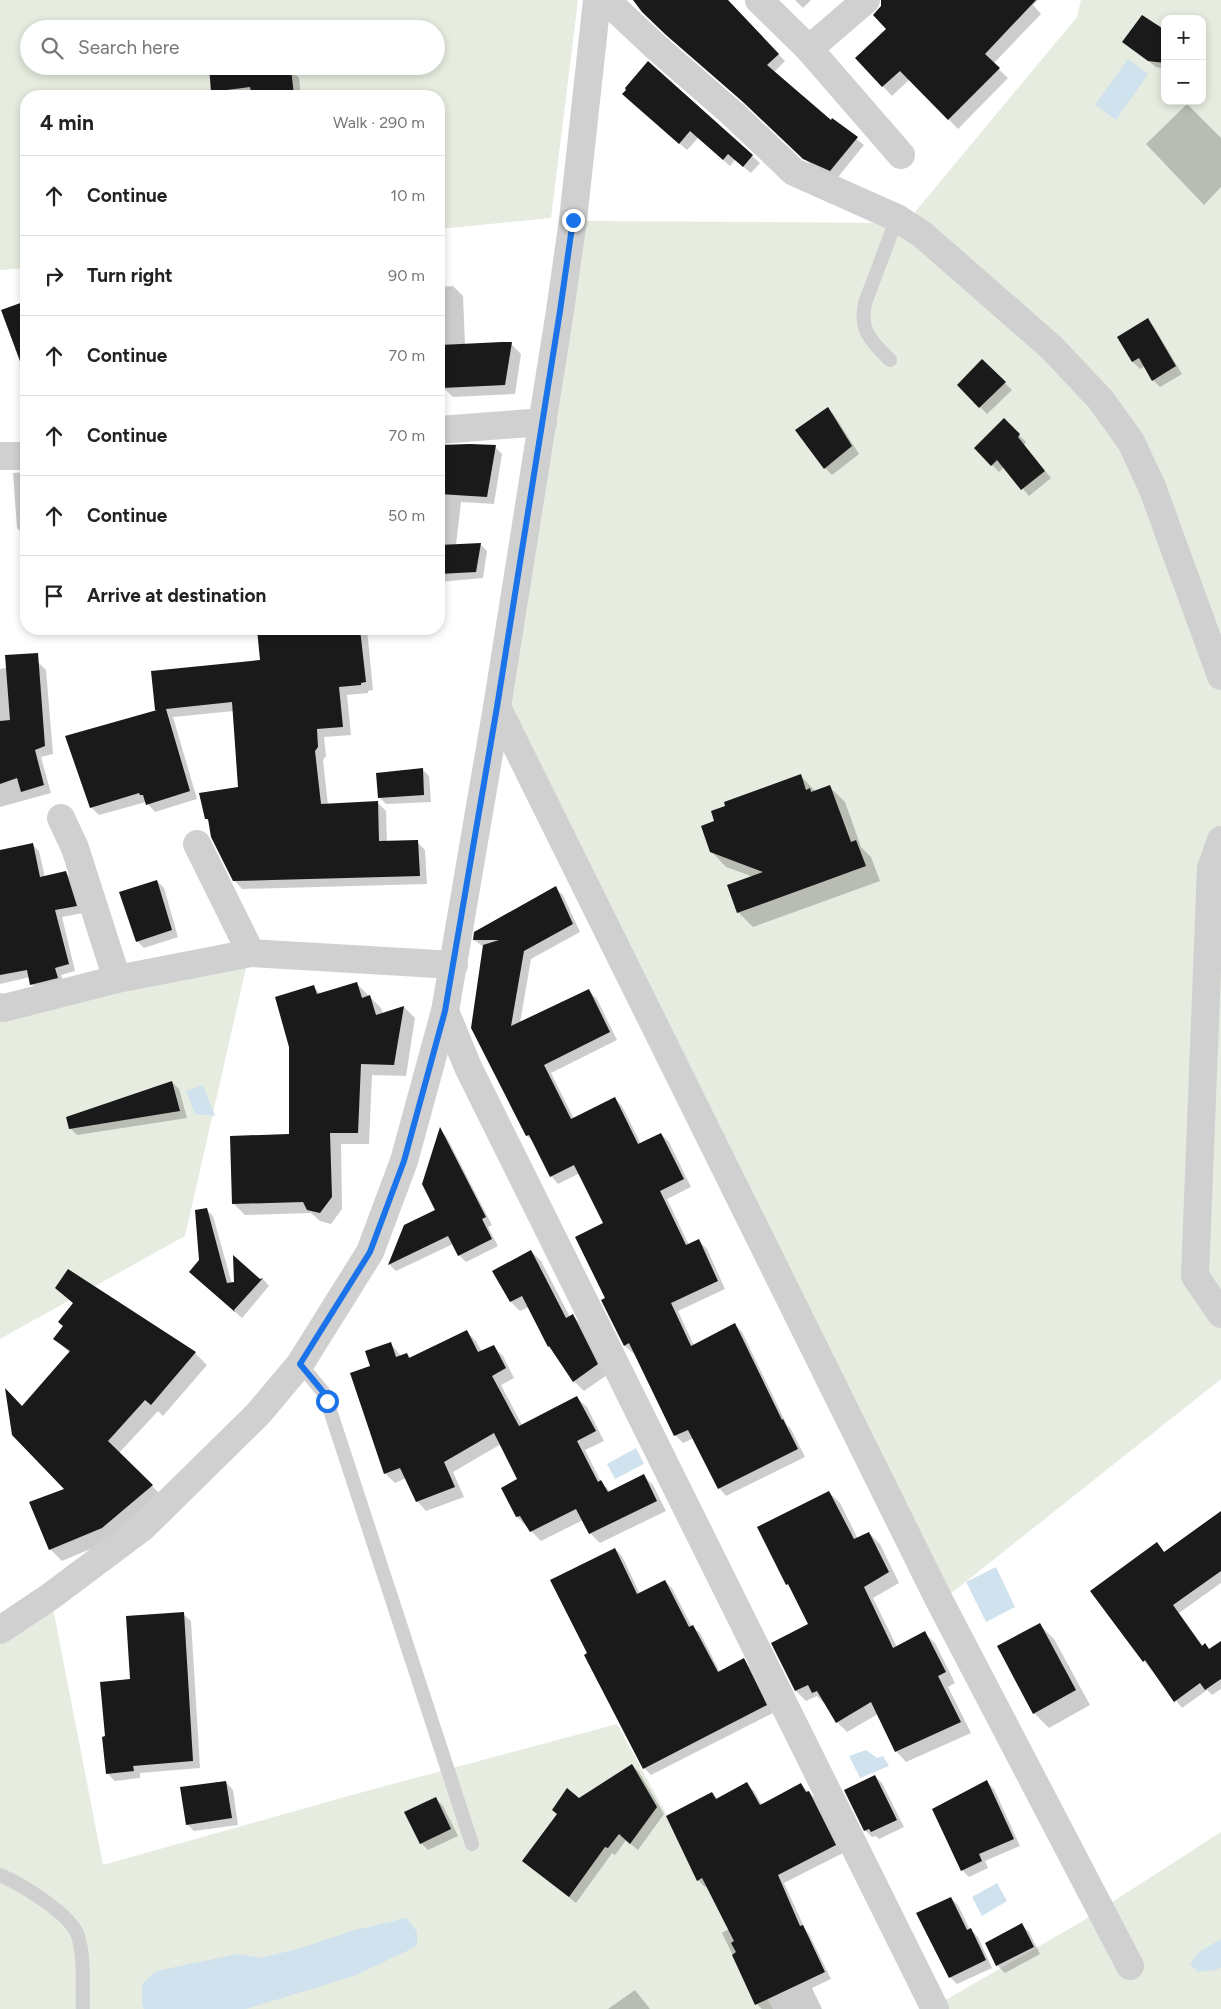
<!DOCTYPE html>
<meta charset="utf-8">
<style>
body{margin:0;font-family:Figtree,sans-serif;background:#f6f6f6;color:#222}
.controls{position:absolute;right:15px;top:15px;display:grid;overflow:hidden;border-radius:10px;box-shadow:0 2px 8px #0003}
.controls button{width:45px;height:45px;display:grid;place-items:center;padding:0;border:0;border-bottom:1px solid #e0e0e0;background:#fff;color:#222;font:25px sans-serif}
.stop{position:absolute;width:15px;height:15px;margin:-11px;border:4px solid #1a73e8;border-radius:50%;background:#fff}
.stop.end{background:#1a73e8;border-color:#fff;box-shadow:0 1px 5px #0008}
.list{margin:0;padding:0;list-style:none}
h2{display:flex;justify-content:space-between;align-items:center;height:65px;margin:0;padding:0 20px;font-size:21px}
h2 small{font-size:16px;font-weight:400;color:#767676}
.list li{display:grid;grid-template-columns:32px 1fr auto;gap:15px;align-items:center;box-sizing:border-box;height:80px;padding:0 20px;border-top:1px solid #e0e0e0}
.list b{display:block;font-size:19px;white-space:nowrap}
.list em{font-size:16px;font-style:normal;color:#767676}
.icon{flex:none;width:28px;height:28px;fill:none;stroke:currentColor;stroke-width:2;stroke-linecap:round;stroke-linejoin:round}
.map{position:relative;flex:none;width:1221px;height:2009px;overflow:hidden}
.search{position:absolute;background:#fff;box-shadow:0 2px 8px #0003;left:20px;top:20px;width:425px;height:55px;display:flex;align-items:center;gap:12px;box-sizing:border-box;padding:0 18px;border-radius:28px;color:#767676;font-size:19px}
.panel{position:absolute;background:#fff;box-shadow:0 2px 8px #0003;left:20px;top:90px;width:425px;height:545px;border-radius:20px}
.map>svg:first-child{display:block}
.green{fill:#e6ecdf;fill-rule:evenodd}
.water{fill:#cfe2ee}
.shadow{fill:#0003}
.building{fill:#1a1a1a}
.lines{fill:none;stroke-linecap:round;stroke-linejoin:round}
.service{stroke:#d0d0d0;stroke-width:14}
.minor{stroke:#d0d0d0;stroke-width:28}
.route{stroke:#1a73e8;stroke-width:6}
</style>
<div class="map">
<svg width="1221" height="2009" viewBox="0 0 1221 2009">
<rect width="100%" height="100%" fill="#fff"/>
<g class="green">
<path d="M 0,0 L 578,0 L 551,218 L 439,229 L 439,96 L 26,96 L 26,268 L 0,270 ZM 29,29 L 436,29 L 436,66 L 29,66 Z"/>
<path d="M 1081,0 L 1221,0 L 1221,1379 L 944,1599 L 504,717 L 582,221 L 906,223 L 1077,17 ZM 1165,19 L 1202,19 L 1202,101 L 1165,101 Z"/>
<path d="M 249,955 L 185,1236 L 0,1339 L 0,1021 Z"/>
<path d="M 51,1598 L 103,1865 L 363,1792 L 617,1724 L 773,2009 L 0,2009 L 0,1633 Z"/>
<path d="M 1221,1832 L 1221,2009 L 930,2009 L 1081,1922 Z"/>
</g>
<g class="water">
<path d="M 1128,59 L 1148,74 L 1116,120 L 1095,105 Z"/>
<path d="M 203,1085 L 215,1116 L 195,1114 L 186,1091 Z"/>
<path d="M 636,1448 L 644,1464 L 615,1479 L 607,1464 Z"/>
<path d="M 996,1567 L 1015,1607 L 986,1622 L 966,1582 Z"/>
<path d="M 866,1750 L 877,1758 L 883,1756 L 889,1766 L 860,1778 L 849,1756 Z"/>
<path d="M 997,1883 L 1007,1901 L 982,1916 L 972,1897 Z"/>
<path d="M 407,1918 L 417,1932 L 417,1946 L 354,1976 L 246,2009 L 144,2009 L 142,2004 L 142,1984 L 156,1971 L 238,1954 L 261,1958 L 301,1948 L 355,1930 Z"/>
<path d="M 1221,1939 L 1221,1967 L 1216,1970 L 1198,1972 L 1190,1964 L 1199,1952 Z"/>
</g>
<g class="shadow">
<path d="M 638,0 L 715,0 L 747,22 L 785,61 L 774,72 L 831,122 L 832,120 L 864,145 L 838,177 L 812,166 Z"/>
<path d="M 795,0 L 811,0 L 803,8 Z"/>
<path d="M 882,0 L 1038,0 L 1033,5 L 1041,14 L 993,64 L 1008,78 L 958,129 L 910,79 L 892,96 L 856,58 L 887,29 Z"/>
<path d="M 1165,31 L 1165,69 L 1156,67 L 1124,42 Z"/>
<path d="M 648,62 L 760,163 L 751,173 L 735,160 L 730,166 L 698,138 L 687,150 L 630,101 Z"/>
<path d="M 210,66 L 256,66 L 257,73 L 291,70 L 299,78 L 301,95 L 334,92 L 339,96 L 218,96 L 212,91 Z"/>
<path d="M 1187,104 L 1221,138 L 1221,187 L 1204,205 L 1146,144 Z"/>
<path d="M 453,286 L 463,296 L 465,345 L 511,344 L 521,354 L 515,394 L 453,397 L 443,387 L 442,364 L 439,364 L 439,287 Z"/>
<path d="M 26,303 L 26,376 L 3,311 Z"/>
<path d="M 1147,320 L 1154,327 L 1182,374 L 1160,387 L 1153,380 L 1145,366 L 1140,369 L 1133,362 L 1118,338 Z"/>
<path d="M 982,361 L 1012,390 L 987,414 L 959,385 Z"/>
<path d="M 828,408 L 834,415 L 859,454 L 832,475 L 825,468 Z"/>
<path d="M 1004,420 L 1026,442 L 1024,445 L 1051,478 L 1029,496 L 1004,467 L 999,472 L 975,448 Z"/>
<path d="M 440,447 L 495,447 L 502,454 L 494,504 L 461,502 L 456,545 L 480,544 L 487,551 L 483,578 L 439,582 Z"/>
<path d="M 26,472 L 26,536 L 17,528 L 13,473 Z"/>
<path d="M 79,629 L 120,629 L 81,631 Z"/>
<path d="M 258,629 L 367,629 L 373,690 L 368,691 L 368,693 L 347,695 L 351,735 L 324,737 L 326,756 L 323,760 L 328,805 L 378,803 L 386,811 L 387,842 L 417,842 L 425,850 L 427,884 L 242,889 L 234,880 L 210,822 L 206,819 L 239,789 L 234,711 L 173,717 L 197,799 L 155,812 L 146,802 L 99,815 L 91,807 L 158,711 L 261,661 Z"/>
<path d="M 38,662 L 46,670 L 53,754 L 41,757 L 51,793 L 0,807 L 0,669 Z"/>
<path d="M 422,769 L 429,776 L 431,802 L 386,804 L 379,797 Z"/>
<path d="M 800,775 L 816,792 L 830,787 L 845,802 L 861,847 L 871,857 L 880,881 L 753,927 L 738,912 L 754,877 L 726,867 L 711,851 L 716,822 Z"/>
<path d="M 32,844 L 39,851 L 45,877 L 65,872 L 73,879 L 83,913 L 62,917 L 75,971 L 61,975 L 64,985 L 39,992 L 32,984 L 30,977 L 0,984 L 0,848 L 1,851 Z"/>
<path d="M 157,881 L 164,888 L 178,937 L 144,948 L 137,941 Z"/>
<path d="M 555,888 L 563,895 L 580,932 L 531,959 L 520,1023 L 589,991 L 597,999 L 617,1040 L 551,1073 L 574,1119 L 615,1099 L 622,1106 L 641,1144 L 661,1134 L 669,1142 L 691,1187 L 667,1199 L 689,1245 L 699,1241 L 707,1249 L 725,1289 L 678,1311 L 694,1346 L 735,1325 L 742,1332 L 787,1425 L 791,1429 L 805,1457 L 726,1496 L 719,1488 L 694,1438 L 683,1443 L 675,1435 L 635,1351 L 633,1353 L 625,1346 L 603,1301 L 607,1299 L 604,1224 L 580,1173 L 558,1184 L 551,1176 L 535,1143 L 527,1136 L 484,947 L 474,940 Z"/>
<path d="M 357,984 L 381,1008 L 383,1014 L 404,1007 L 415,1018 L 406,1076 L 372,1075 L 369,1144 L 341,1144 L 342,1209 L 331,1224 L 320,1221 L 311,1213 L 245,1215 L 233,1203 L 290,1135 L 313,987 L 321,994 Z"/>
<path d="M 172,1082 L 179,1089 L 187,1118 L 77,1135 L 70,1128 Z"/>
<path d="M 440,1130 L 446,1136 L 492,1225 L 488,1227 L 498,1246 L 466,1262 L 459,1255 L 453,1244 L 396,1271 L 389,1264 L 405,1226 L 437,1210 Z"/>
<path d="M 206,1209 L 213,1216 L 232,1284 L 263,1279 L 269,1286 L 242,1318 L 198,1279 Z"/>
<path d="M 531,1251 L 541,1261 L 570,1317 L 573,1316 L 583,1326 L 607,1375 L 584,1391 L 574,1381 L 549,1346 L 529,1307 L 520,1311 L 511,1302 Z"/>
<path d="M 57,1288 L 195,1353 L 207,1365 L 163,1416 L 158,1411 L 119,1453 L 164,1498 L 114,1539 L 62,1561 L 50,1549 L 66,1489 L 23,1408 L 70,1353 L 55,1339 L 65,1326 L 74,1304 Z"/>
<path d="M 466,1331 L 476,1341 L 482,1352 L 493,1346 L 503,1356 L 514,1378 L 501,1385 L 522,1425 L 577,1398 L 587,1407 L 604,1441 L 585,1450 L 601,1482 L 611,1492 L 643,1475 L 653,1485 L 666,1511 L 600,1543 L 590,1533 L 583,1520 L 541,1541 L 517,1517 L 519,1480 L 501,1444 L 453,1472 L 464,1497 L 426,1511 L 417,1501 L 406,1478 L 395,1483 L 385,1473 L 372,1367 L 391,1344 L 401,1356 L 407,1354 L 411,1358 Z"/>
<path d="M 829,1492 L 840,1503 L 858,1539 L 869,1533 L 880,1544 L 899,1583 L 873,1598 L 897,1647 L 924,1633 L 935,1643 L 955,1683 L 948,1687 L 971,1733 L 906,1762 L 896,1751 L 878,1714 L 847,1732 L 837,1722 L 825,1702 L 824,1703 L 817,1696 L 806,1701 L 796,1691 L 773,1644 L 810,1624 L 793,1590 L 787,1584 Z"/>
<path d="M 1221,1520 L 1221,1583 L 1179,1613 L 1203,1646 L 1205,1645 L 1210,1650 L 1221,1650 L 1221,1689 L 1212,1695 L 1207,1690 L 1182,1708 L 1144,1661 L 1157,1543 L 1165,1553 Z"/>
<path d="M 615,1549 L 622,1556 L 640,1594 L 665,1581 L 672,1588 L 692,1627 L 700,1633 L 720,1672 L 743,1660 L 750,1667 L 773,1713 L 651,1775 L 644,1768 L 588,1654 Z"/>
<path d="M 183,1614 L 191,1621 L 200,1768 L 140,1773 L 140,1778 L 115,1781 L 107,1773 L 131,1680 Z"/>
<path d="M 1039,1624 L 1054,1639 L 1090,1705 L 1049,1728 L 1034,1713 Z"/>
<path d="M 632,1765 L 639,1772 L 664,1814 L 638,1850 L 626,1840 L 615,1855 L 612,1853 L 576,1903 L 523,1861 L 579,1799 Z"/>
<path d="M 875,1776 L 882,1783 L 904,1827 L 879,1839 L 876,1836 L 872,1837 L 865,1830 Z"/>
<path d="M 226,1782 L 233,1790 L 238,1825 L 194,1831 L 187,1824 Z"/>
<path d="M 987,1782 L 994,1789 L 1020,1846 L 985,1861 L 988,1868 L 969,1877 L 962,1870 Z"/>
<path d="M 747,1784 L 754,1791 L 762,1805 L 801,1785 L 816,1799 L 843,1853 L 784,1883 L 805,1929 L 809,1934 L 831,1979 L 812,1988 L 822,2009 L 762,2009 L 756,2003 L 722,1933 L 729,1929 L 708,1886 L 705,1887 L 698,1880 L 712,1793 L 718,1799 Z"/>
<path d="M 436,1799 L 443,1806 L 458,1836 L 428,1850 L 421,1843 Z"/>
<path d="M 951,1898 L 958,1905 L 970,1930 L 971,1930 L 978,1937 L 992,1968 L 957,1984 L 950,1977 Z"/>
<path d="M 1022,1925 L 1029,1932 L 1040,1954 L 1005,1973 L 998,1966 L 986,1943 Z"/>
<path d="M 635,1990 L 650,2009 L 608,2009 Z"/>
</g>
<g class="building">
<path d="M 633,0 L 728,0 L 779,54 L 767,65 L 831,120 L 832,118 L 858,137 L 830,171 L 803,159 L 743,102 L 666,35 L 642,12 Z"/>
<path d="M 881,0 L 1036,0 L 985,54 L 1000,68 L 948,120 L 900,71 L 882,87 L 855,58 L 886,29 L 873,15 L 881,6 Z"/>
<path d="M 1142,15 L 1165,30 L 1165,63 L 1148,61 L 1122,42 Z"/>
<path d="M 648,61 L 753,155 L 743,167 L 728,154 L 723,160 L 690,131 L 679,144 L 622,94 L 626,90 L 625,88 Z"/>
<path d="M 209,66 L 249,66 L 250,73 L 291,68 L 294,96 L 252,96 L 250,87 L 211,92 Z"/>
<path d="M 26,301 L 26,371 L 24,372 L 1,310 Z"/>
<path d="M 1148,318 L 1176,366 L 1152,381 L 1139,358 L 1132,362 L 1117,337 Z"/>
<path d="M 502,342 L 512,342 L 505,385 L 442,388 L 440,345 Z"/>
<path d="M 982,359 L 1006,382 L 979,408 L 957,385 Z"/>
<path d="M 828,407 L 852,446 L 824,469 L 795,430 Z"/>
<path d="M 1004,418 L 1020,434 L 1018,437 L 1045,471 L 1021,490 L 997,460 L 991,466 L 974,448 Z"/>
<path d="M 470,444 L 496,445 L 487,497 L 439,494 L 439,445 Z"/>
<path d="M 481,543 L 476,572 L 439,574 L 439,545 Z"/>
<path d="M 257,629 L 360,629 L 366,682 L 361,683 L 361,685 L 339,687 L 343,727 L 317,729 L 318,747 L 315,751 L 321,804 L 378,801 L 379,841 L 418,840 L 420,876 L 233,881 L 211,837 L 208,819 L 205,819 L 199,793 L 238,787 L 232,702 L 166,709 L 190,791 L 146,805 L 143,795 L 140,795 L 139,793 L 90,808 L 65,736 L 157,710 L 155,710 L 151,671 L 260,660 Z"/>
<path d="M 38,653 L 45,746 L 35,750 L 44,785 L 21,792 L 17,778 L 0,784 L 0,721 L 10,720 L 5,655 Z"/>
<path d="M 423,768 L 424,795 L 378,798 L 376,773 Z"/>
<path d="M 801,774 L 806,790 L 810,788 L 811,792 L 830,785 L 851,842 L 856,840 L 866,866 L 737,913 L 727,885 L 763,872 L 710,852 L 701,826 L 714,821 L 711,811 L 725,806 L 724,802 Z"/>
<path d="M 33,843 L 40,877 L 66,871 L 77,906 L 55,910 L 69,964 L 55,968 L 58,978 L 30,985 L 27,970 L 0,975 L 0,850 Z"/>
<path d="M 157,880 L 172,930 L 136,942 L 119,892 Z"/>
<path d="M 556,886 L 573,924 L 524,951 L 511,1026 L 589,989 L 610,1032 L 544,1065 L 571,1119 L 615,1097 L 638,1144 L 661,1133 L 684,1179 L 660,1191 L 686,1245 L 699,1239 L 718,1281 L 671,1303 L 691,1346 L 735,1323 L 782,1420 L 783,1419 L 798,1449 L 718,1489 L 688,1430 L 674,1436 L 629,1343 L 624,1346 L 601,1300 L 605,1298 L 575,1237 L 603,1223 L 574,1165 L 550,1177 L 529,1135 L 526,1136 L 471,1028 L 483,945 L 499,940 L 473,940 L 474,932 Z"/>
<path d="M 357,982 L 362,998 L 370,995 L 376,1015 L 404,1006 L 394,1065 L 361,1064 L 358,1133 L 330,1133 L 332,1197 L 320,1213 L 307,1210 L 303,1202 L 232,1204 L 230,1136 L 289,1134 L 289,1047 L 275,997 L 314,985 L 317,994 Z"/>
<path d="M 172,1081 L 180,1111 L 69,1129 L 66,1117 Z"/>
<path d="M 440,1127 L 486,1217 L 482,1219 L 492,1239 L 458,1256 L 448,1236 L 388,1265 L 404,1225 L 435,1210 L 422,1184 Z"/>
<path d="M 207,1208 L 227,1283 L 234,1282 L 233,1255 L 260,1279 L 263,1278 L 234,1310 L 235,1312 L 189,1272 L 199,1260 L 195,1210 Z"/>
<path d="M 531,1250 L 566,1318 L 573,1314 L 598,1364 L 573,1382 L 549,1346 L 548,1347 L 522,1296 L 510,1302 L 492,1271 Z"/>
<path d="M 68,1269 L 196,1352 L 151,1405 L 145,1400 L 108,1441 L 153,1485 L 102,1528 L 49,1550 L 29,1502 L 64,1489 L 12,1435 L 5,1388 L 22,1406 L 70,1351 L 53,1339 L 63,1326 L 58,1322 L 73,1303 L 55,1288 Z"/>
<path d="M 467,1330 L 478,1352 L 494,1345 L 506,1368 L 492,1376 L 519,1426 L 577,1396 L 596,1431 L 577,1441 L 598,1482 L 601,1480 L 608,1492 L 644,1474 L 657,1501 L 589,1534 L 576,1509 L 530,1532 L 520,1516 L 516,1517 L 501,1488 L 517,1479 L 494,1433 L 444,1462 L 455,1487 L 416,1502 L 400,1468 L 384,1474 L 350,1373 L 370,1366 L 365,1351 L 391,1342 L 396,1357 L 407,1353 L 409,1358 Z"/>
<path d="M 829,1491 L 854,1539 L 869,1532 L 889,1572 L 864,1587 L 893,1648 L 925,1631 L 946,1672 L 938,1676 L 961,1722 L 895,1752 L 871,1702 L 836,1723 L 817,1691 L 812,1693 L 808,1685 L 795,1691 L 771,1643 L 808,1624 L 788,1584 L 786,1585 L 757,1527 Z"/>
<path d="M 1221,1511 L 1221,1571 L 1173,1605 L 1202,1646 L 1205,1643 L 1209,1649 L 1221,1641 L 1221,1679 L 1205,1690 L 1200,1683 L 1174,1702 L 1145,1660 L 1143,1662 L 1090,1591 L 1157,1542 L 1164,1552 Z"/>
<path d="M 615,1548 L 637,1594 L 665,1580 L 689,1627 L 693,1625 L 718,1672 L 744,1658 L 767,1705 L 643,1769 L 584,1655 L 587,1653 L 550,1580 Z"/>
<path d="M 184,1612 L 193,1761 L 133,1766 L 134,1771 L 106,1774 L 102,1737 L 105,1736 L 100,1682 L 130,1679 L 126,1616 Z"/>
<path d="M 1040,1623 L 1076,1690 L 1033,1714 L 997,1646 Z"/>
<path d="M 632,1764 L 657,1807 L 630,1844 L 619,1834 L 608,1848 L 605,1847 L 569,1897 L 522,1861 L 557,1814 L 552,1810 L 567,1788 L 579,1798 Z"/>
<path d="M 875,1775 L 897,1820 L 871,1832 L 869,1829 L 864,1831 L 844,1790 Z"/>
<path d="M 987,1780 L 1014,1839 L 979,1854 L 982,1861 L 961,1871 L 932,1809 Z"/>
<path d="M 226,1781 L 232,1818 L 186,1825 L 180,1787 Z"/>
<path d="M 747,1782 L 760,1805 L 801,1783 L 806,1792 L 809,1791 L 836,1845 L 778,1875 L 800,1926 L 803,1925 L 825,1972 L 755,2005 L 732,1955 L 736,1952 L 731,1943 L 734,1941 L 702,1878 L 697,1881 L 666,1816 L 712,1792 L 716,1799 Z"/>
<path d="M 436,1797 L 451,1829 L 420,1844 L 404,1812 Z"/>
<path d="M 951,1897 L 967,1930 L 971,1928 L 986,1960 L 949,1978 L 916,1913 Z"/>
<path d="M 1022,1923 L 1034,1947 L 996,1966 L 985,1943 Z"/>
</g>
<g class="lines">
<g class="service">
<path d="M 890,360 C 872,342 859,331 865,303 L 897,218"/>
<path d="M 300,1364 L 324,1393 L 327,1401 L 472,1844"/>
<path d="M 0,1875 C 21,1884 71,1914 78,1936 C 85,1958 82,1986 83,2009"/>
</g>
<g class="minor">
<path d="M 606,0 L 656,47 L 733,114 L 794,172 L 897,218 L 923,235 L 1052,348 L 1101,400 L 1131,442 L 1152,487 L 1221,676"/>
<path d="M 759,0 L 809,49 L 901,155"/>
<path d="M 809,49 L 866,0"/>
<path d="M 439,430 L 543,422"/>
<path d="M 0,456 L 26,456"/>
<path d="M 497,707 L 938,1598 L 1130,1966"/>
<path d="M 61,818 L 75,848 L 117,979"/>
<path d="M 1221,840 L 1211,868 L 1195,1276 L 1221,1314"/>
<path d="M 197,844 L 251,953"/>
<path d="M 0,1007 L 4,1008 L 117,979 L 251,953 L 454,965"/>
<path d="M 445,1011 L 468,1067 L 935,2009"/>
<path d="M 0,1630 L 51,1596 L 143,1527 L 258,1414 L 300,1364 L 370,1252 L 404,1161 L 445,1011 L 497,707 L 560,311 L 573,220 L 597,0"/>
</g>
</g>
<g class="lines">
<path class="route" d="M 327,1401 L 324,1393 L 300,1364 L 370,1252 L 404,1161 L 445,1011 L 497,707 L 560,311 L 573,220"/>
</g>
</svg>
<div class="controls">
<button>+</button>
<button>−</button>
</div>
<div class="stop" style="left:327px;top:1401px"></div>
<div class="stop end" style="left:573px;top:220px"></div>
<div class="search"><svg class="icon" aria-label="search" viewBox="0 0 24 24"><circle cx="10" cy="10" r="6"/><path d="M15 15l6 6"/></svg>Search here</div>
<section class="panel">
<h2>4 min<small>Walk · 290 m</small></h2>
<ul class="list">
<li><svg class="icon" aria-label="ahead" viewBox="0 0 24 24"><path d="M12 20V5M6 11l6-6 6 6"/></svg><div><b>Continue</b></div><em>10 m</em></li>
<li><svg class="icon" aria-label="right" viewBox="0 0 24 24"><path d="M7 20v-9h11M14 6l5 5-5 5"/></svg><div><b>Turn right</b></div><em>90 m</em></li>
<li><svg class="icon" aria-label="ahead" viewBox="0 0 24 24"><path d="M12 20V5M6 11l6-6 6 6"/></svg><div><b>Continue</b></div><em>70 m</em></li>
<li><svg class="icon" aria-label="ahead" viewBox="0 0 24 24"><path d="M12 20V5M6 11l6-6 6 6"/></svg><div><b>Continue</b></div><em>70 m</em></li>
<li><svg class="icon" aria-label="ahead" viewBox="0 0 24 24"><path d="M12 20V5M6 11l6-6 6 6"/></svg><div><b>Continue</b></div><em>50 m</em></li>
<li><svg class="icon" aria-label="arrive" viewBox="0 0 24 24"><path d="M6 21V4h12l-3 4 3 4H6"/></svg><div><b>Arrive at destination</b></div></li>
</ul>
</section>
</div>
